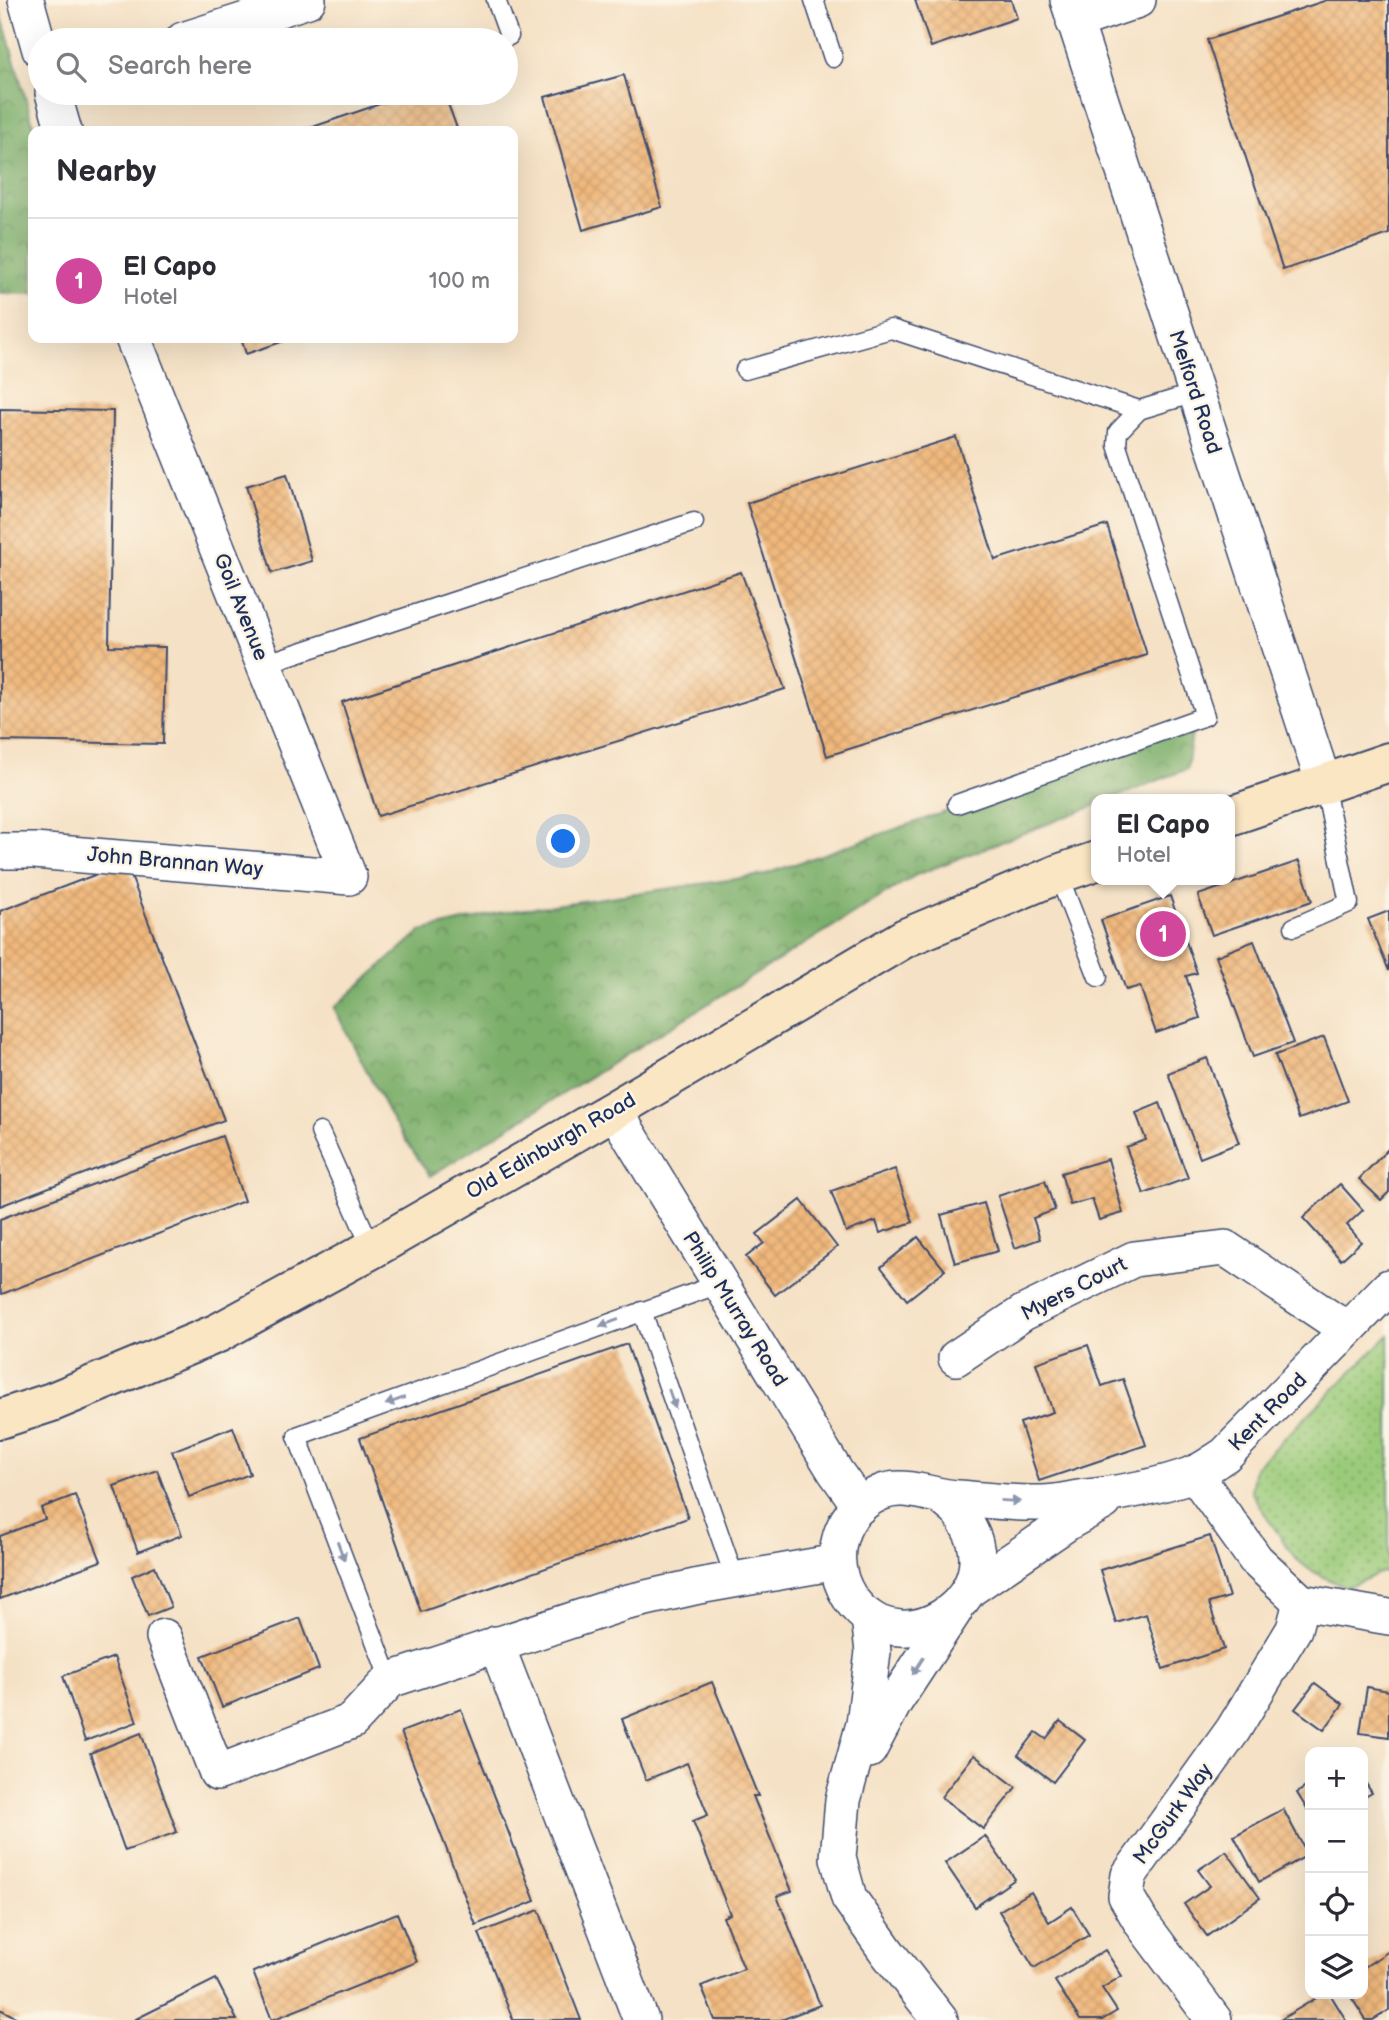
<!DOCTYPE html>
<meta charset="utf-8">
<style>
body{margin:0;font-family:"Balsamiq Sans",sans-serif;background:#f7f7f7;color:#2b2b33}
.controls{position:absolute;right:21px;bottom:21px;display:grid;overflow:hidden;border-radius:14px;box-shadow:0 7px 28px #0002}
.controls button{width:63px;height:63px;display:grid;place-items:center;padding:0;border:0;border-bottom:2px solid #e1e1e2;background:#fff;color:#2b2b33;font:35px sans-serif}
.you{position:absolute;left:564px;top:842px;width:24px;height:24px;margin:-18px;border:5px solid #fff;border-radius:50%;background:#1a73e8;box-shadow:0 0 0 10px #1a73e833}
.badge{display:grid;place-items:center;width:46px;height:46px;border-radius:50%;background:#c8321e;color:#fff;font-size:23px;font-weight:700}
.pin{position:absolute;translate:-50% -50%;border:4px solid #fff;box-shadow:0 2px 7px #0006}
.popup{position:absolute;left:1091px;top:794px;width:144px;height:91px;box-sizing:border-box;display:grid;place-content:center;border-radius:14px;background:#fff;filter:drop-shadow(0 2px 5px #0005);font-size:23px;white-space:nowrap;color:#7c7c81}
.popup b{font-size:26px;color:#2b2b33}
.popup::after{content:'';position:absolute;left:50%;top:100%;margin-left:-14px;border:14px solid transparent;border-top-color:#fff}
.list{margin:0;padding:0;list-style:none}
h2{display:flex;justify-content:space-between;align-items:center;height:91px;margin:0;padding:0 28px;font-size:30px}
h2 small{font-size:23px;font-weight:400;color:#7c7c81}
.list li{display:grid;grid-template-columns:46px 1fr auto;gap:21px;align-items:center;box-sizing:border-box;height:126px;padding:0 28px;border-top:2px solid #e1e1e2}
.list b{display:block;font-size:26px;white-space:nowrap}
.list p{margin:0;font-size:23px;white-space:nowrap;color:#7c7c81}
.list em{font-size:23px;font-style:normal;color:#7c7c81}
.icon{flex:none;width:38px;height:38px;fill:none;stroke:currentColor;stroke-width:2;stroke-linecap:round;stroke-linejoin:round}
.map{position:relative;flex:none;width:1389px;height:2020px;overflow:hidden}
.search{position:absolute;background:#fff;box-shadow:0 7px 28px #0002;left:28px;top:28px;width:490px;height:77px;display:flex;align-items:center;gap:18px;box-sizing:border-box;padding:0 24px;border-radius:38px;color:#7c7c81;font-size:26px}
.panel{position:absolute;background:#fff;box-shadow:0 7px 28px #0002;left:28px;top:126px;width:490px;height:217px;border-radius:14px}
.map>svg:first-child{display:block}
.forest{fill:url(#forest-crowns);stroke:#4c6f64;stroke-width:2}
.park{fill:url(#park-dots);stroke:#5b7d6c;stroke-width:2}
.building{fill:url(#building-cross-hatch)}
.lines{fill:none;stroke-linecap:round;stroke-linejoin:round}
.service-casing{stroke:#3c4a6d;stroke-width:21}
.minor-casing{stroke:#3c4a6d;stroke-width:38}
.secondary-casing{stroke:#3c4a6d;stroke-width:42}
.service{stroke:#fff;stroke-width:18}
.minor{stroke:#fff;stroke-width:35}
.secondary{stroke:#fbe6c4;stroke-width:38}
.oneway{fill:#8d97ae}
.labels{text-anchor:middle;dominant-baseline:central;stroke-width:5;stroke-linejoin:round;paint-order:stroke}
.street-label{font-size:21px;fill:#1b2f5e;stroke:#fcf5e5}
</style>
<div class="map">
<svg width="1389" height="2020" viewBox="0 0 1389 2020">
<defs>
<pattern id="forest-crowns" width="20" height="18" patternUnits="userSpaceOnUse" patternTransform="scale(1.75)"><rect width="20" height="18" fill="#7caf6a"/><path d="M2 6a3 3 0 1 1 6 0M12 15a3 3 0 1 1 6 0" fill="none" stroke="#658f5a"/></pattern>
<pattern id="park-dots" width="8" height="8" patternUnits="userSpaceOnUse" patternTransform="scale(1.75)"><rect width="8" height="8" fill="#9bcb7a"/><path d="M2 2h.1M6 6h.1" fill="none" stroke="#7ea567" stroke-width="1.8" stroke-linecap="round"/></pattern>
<pattern id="building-cross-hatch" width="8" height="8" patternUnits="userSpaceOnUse" patternTransform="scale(1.75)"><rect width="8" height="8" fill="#f0b87b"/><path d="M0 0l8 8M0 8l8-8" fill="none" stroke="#cd9e6d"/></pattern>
</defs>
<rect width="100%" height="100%" fill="#fcf5e5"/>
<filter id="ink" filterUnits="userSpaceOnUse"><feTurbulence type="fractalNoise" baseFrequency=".0143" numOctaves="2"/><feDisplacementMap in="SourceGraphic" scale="14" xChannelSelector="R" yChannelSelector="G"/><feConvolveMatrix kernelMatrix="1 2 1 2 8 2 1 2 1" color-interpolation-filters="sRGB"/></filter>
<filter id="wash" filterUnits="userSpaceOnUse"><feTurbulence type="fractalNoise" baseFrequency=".00686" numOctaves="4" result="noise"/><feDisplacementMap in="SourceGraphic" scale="28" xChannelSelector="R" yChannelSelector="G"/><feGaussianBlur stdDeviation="1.57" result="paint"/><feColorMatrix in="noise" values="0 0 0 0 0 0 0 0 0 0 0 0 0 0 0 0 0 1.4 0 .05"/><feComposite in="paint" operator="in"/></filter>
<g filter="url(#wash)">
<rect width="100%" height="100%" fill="#f5e1c5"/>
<g class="forest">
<path d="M 0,10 L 35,131 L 33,131 L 33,294 L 0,293 Z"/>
<path d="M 1193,726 L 1187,769 L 1111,799 L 1096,799 L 1096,805 L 916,875 L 430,1176 L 395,1125 L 334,1008 L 421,931 L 498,913 L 763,875 Z"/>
</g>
<path class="park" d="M 1389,1335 L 1389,1573 L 1382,1572 L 1346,1588 L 1310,1570 L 1295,1558 L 1261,1508 L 1251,1491 L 1255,1467 Z"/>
<g id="blocks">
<g class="building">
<path d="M 915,0 L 1011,0 L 1017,18 L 931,47 Z"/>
<path d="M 1327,0 L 1389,0 L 1389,234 L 1283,270 L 1207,40 Z"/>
<path d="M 624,75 L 662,207 L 583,230 L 545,97 Z"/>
<path d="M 412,93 L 444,93 L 458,131 L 301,131 Z"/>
<path d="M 241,338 L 293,338 L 246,354 Z"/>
<path d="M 0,409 L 113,411 L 109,646 L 165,647 L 163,744 L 0,741 Z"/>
<path d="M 956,437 L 995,560 L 1107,525 L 1147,655 L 827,756 L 747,503 Z"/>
<path d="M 287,474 L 312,561 L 272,573 L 246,486 Z"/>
<path d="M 741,572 L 785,689 L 378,816 L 342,702 Z"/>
<path d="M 1299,861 L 1312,901 L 1212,935 L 1198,895 Z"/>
<path d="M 126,863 L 224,1120 L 0,1206 L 0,911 Z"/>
<path d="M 1170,896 L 1197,973 L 1186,976 L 1200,1018 L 1156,1033 L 1140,986 L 1126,990 L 1101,920 Z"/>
<path d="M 1389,911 L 1389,971 L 1368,919 Z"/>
<path d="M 1254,941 L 1293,1043 L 1253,1057 L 1216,956 Z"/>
<path d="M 1324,1037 L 1348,1101 L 1299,1119 L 1275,1055 Z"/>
<path d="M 1207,1058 L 1239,1143 L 1200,1158 L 1168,1073 Z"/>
<path d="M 1160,1103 L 1188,1178 L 1144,1194 L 1126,1147 L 1146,1140 L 1136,1113 Z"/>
<path d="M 222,1136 L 244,1201 L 2,1294 L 0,1289 L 0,1219 Z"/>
<path d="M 1389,1148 L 1389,1192 L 1381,1200 L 1359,1179 Z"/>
<path d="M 1108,1159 L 1123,1213 L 1099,1220 L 1092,1199 L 1070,1205 L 1061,1173 Z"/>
<path d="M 895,1169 L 913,1222 L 880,1233 L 876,1221 L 846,1232 L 831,1191 Z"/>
<path d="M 1045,1181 L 1055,1210 L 1033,1218 L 1040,1239 L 1015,1248 L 998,1196 Z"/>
<path d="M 1340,1184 L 1363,1210 L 1347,1225 L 1361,1242 L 1341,1260 L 1303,1218 Z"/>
<path d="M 801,1200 L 837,1247 L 775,1295 L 746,1257 L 764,1243 L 757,1234 Z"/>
<path d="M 984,1203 L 998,1251 L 955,1263 L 941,1215 Z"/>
<path d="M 918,1237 L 945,1270 L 907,1300 L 881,1267 Z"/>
<path d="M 627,1344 L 688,1518 L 421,1612 L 360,1438 Z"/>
<path d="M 1088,1345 L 1102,1386 L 1123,1379 L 1146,1445 L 1039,1481 L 1020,1423 L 1053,1412 L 1036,1363 Z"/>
<path d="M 233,1427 L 250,1474 L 189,1497 L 172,1451 Z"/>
<path d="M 157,1470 L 182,1535 L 138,1552 L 114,1486 Z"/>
<path d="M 75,1495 L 101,1561 L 0,1599 L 0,1536 L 45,1519 L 41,1508 Z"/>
<path d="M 1210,1536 L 1229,1597 L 1209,1603 L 1224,1649 L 1163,1669 L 1146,1614 L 1116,1623 L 1100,1570 Z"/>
<path d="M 155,1566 L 171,1607 L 148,1616 L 132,1576 Z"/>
<path d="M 300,1618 L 319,1669 L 222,1707 L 202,1656 Z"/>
<path d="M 114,1657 L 137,1722 L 85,1741 L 63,1676 Z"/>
<path d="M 712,1682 L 758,1796 L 753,1796 L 792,1891 L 777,1896 L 820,2005 L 781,2020 L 715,2020 L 701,1986 L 744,1969 L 723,1917 L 730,1914 L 693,1821 L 708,1815 L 687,1763 L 646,1780 L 622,1719 Z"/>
<path d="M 1315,1683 L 1343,1704 L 1324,1730 L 1295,1709 Z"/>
<path d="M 1367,1687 L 1389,1691 L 1389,1737 L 1360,1733 Z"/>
<path d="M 461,1709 L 535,1901 L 476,1925 L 401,1732 Z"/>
<path d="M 1060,1721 L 1085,1740 L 1053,1782 L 1018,1755 L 1036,1732 L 1046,1739 Z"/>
<path d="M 141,1733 L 177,1832 L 125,1851 L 90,1753 Z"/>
<path d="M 974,1755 L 1016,1787 L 983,1829 L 941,1797 Z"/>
<path d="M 1363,1779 L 1372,1793 L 1363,1798 Z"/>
<path d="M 1310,1784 L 1310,1814 L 1297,1793 Z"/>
<path d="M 1283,1809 L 1308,1855 L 1259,1882 L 1234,1836 Z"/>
<path d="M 985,1836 L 1015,1879 L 975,1907 L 945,1863 Z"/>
<path d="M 1226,1851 L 1260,1898 L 1207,1936 L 1184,1904 L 1210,1886 L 1198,1870 Z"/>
<path d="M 1031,1892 L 1049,1922 L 1072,1907 L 1089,1935 L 1034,1968 L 999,1911 Z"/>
<path d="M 539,1910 L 559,1963 L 581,2020 L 513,2020 L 479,1933 Z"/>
<path d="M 397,1913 L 417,1962 L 272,2020 L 253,1972 Z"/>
<path d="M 1105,1950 L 1122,1976 L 1102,1988 L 1117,2011 L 1102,2020 L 1080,2020 L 1055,1981 Z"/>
<path d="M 1389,1951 L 1389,2010 L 1373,2020 L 1366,2020 L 1349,1994 L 1363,1994 L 1363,1968 Z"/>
<path d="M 216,1979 L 237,2020 L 134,2020 Z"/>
<path d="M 1323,1994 L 1330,1994 L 1346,2020 L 1280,2020 Z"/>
<path d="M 0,2009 L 21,2020 L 0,2020 Z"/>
</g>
</g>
</g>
<g filter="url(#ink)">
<use href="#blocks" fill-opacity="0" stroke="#3c4a6d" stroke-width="2"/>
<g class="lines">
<defs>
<g id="service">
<path d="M 496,0 L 509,36"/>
<path d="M 814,0 L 833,58"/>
<path d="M 745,370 L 891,329 L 1139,410 L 1195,393"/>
<path d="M 264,664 L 694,522"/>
<path d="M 957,804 L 1205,716 L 1117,445 L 1118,432 L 1139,410"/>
<path d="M 1058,874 L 1098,977"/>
<path d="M 1294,927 L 1349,903 L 1324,784"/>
<path d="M 320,1132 L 372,1249"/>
<path d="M 642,1311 L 735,1579"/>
<path d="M 390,1680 L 297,1436 L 719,1284"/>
</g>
<g id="minor">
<path d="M 26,0 L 40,50"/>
<path d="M 1068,0 L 1324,784"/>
<path d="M 1074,22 L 1138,0"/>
<path d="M 183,40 L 308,0"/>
<path d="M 53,93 L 64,131"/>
<path d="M 0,851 L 34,851 L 349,877 L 133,338"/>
<path d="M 614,1110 L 835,1471 L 860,1506"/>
<path d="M 956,1358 L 1023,1313 L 1134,1259 L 1225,1248 L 1346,1329"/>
<path d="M 1194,1473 L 1256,1560 L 1301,1602 L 1389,1617"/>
<path d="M 942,1497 C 948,1503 957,1508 961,1515 C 966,1522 973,1535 975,1543 C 991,1605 908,1656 861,1611 C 824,1576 831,1514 880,1493 C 906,1482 931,1497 958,1498 C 986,1500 1014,1504 1042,1503 C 1054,1503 1067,1500 1079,1498 C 1116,1494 1158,1487 1193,1474 C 1204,1470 1215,1461 1225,1455 L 1389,1287"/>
<path d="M 970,1589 L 1067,1523 L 1104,1502"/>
<path d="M 869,1617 L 873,1652 L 864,1724 L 843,1800 L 838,1858 L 849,1898 L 887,1952 L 940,2020"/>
<path d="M 164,1637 L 217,1773 L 352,1721 L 390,1680 L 624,1603 L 699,1586 L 837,1562"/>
<path d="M 496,1644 L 641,2020"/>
<path d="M 869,1750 L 894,1703 L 955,1610"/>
<path d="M 1214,2020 L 1141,1922 L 1126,1896 L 1129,1875 L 1233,1730 L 1294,1629 L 1301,1602"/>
</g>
<g id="secondary">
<path d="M 1230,816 L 1389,762"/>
<path d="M 0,1419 L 52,1402 L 218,1333 L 372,1249 L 614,1110 L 905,938 L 1058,874 L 1096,861"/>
</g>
</defs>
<use href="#service" class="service-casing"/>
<use href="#minor" class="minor-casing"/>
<use href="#secondary" class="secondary-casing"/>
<use href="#service" class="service"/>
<use href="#minor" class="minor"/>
<use href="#secondary" class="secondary"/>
</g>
<defs><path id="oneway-solid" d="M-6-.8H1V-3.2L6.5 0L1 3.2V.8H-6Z" transform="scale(1.75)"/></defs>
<g class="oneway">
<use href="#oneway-solid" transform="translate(609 1323) rotate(160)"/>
<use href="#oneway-solid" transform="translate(672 1399) rotate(71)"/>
<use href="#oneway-solid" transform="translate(395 1401) rotate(160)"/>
<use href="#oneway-solid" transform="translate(1010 1501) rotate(3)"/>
<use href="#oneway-solid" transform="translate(341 1551) rotate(69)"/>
<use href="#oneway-solid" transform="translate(918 1666) rotate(123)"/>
</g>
</g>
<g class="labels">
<g class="street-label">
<text transform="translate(1195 392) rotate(72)">Melford Road</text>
<text transform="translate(241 607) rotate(68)">Goil Avenue</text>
<text transform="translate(175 862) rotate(5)">John Brannan Way</text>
<text transform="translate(551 1146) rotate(-30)">Old Edinburgh Road</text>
<text transform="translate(1074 1289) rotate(-27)">Myers Court</text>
<text transform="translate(735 1309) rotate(58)">Philip Murray Road</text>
<text transform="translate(1268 1412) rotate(-45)">Kent Road</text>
<text transform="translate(1173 1814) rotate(-54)">McGurk Way</text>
</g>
</g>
</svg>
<div class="controls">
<button>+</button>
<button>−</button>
<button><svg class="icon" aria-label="locate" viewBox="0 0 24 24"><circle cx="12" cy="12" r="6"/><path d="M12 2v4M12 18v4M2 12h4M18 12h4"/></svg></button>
<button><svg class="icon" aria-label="layers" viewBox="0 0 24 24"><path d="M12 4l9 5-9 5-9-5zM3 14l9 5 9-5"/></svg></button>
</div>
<div class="you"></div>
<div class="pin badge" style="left:1163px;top:934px;background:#d1479c">1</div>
<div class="popup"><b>El Capo</b>Hotel</div>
<div class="search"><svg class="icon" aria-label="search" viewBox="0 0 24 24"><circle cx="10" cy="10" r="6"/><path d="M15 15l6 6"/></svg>Search here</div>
<section class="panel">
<h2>Nearby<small></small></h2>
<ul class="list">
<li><span class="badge" style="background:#d1479c">1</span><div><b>El Capo</b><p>Hotel</p></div><em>100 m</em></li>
</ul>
</section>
</div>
